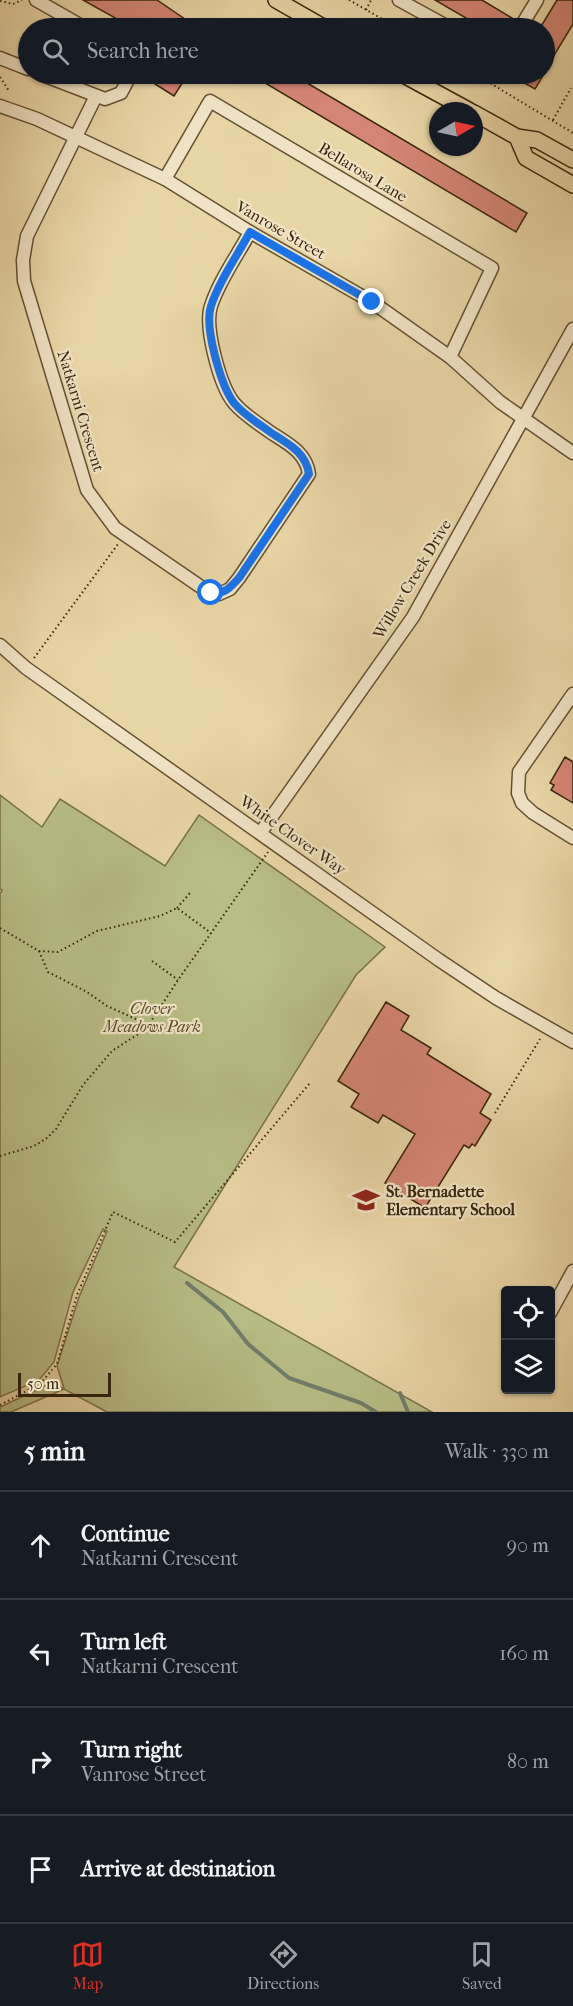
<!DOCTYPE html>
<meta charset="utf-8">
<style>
body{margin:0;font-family:"IM FELL French Canon",serif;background:#242831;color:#f1f3f6}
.controls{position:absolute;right:18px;bottom:18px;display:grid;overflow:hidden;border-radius:6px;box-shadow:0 2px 4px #0004}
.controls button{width:54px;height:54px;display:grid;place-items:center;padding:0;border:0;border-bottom:2px solid #363941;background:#171b24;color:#f1f3f6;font:30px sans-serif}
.compass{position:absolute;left:429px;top:102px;width:54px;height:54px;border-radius:50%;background:#171b24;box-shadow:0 2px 4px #0004;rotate:81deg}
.scale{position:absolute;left:18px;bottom:15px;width:93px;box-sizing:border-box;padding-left:6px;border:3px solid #38250c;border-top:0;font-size:16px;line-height:21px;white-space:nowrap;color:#38250c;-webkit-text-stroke:4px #f1e4c6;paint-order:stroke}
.stop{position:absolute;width:18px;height:18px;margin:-14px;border:4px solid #1a73e8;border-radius:50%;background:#fff}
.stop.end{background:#1a73e8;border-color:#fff;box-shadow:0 2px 6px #0008}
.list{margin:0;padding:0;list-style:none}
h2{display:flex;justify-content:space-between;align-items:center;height:78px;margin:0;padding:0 24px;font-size:26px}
h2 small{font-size:20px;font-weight:400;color:#9ea1a6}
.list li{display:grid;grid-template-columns:39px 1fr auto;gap:18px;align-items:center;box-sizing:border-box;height:108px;padding:0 24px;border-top:2px solid #363941}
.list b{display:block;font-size:22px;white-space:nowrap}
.list p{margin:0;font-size:20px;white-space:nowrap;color:#9ea1a6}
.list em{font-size:20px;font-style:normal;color:#9ea1a6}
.icon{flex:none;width:33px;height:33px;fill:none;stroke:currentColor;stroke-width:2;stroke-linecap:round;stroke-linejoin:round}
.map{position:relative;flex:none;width:573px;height:1412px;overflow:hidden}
.search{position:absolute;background:#171b24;box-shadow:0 2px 4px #0004;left:18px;right:18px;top:18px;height:66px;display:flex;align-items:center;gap:15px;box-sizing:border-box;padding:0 21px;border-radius:33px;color:#9ea1a6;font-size:22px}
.sheet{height:510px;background:#171b24}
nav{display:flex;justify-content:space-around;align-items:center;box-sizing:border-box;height:84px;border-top:2px solid #363941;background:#171b24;font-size:16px;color:#9ea1a6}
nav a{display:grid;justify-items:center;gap:3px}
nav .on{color:#d93025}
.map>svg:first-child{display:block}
.green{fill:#b8bd86;stroke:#787149;stroke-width:1.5}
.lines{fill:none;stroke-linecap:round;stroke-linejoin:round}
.stream{stroke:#717e6b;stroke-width:4}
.building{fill:#d48575;stroke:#38250c;stroke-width:1.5}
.minor-casing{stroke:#645133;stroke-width:15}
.major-casing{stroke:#38250c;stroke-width:18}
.path{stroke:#38250c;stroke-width:2;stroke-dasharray:1.5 3;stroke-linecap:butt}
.minor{stroke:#f1e4c6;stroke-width:12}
.major{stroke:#e9d6a7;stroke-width:15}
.route{stroke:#1a73e8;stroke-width:8}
.labels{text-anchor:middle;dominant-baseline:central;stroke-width:4.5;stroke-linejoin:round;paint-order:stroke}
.street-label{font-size:16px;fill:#38250c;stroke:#f1e4c6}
.park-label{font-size:16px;font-style:italic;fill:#584b2a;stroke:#f1e4c6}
.poi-label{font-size:16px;font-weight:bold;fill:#38250c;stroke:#f1e4c6;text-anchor:start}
</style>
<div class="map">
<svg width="573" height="1412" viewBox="0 0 573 1412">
<rect width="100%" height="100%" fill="#e9d6a7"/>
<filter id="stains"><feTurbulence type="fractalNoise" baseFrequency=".00333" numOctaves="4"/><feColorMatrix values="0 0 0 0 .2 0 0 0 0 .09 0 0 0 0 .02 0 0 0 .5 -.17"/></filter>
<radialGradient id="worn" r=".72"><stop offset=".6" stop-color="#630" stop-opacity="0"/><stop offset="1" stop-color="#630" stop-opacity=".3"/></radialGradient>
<path class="green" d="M 0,795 L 42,827 L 60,799 L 165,866 L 199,815 L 385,947 L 356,975 L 174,1267 L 432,1412 L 107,1412 L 64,1389 L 11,1412 L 0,1412 L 0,1407 L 45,1386 L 64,1388 L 57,1366 L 79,1297 L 107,1231 L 103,1229 L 73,1292 L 54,1362 L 39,1380 L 0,1397 L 0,894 L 2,890 L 0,889 Z"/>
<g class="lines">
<g class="stream">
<path d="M 187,1283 L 223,1312 L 248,1344 L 289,1378 L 361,1403 L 376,1412"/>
<path d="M 400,1393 L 408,1412"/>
</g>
</g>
<g class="building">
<path d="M 83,0 L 157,0 L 198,28 L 133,28 Z"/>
<path d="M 435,0 L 482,0 L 512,18 L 506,28 L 483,28 Z"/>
<path d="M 557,0 L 573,0 L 573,24 L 544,72 L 544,28 L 540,28 Z"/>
<path d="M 139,74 L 188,74 L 174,96 Z"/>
<path d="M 250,74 L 292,74 L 527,213 L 516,232 Z"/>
<path d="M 508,74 L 544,74 L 535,89 Z"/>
<path d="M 565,757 L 573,762 L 573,803 L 551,790 L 554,785 L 550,783 Z"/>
<path d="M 386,1002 L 409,1016 L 401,1030 L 431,1048 L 427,1054 L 491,1094 L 480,1113 L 491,1120 L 475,1146 L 472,1144 L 469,1148 L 464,1145 L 425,1208 L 385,1183 L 415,1134 L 383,1115 L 378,1123 L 351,1107 L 359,1094 L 338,1081 Z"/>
</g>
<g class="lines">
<defs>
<g id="minor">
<path d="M 36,0 L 85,28"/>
<path d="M 399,0 L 450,28"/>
<path d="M 520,28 L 537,0"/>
<path d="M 0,58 L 28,69"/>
<path d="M 40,74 L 105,99 L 121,93 L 131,74"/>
<path d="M 96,96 L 27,236 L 23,260 L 24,281 L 87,490 L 115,528 L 201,587 L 219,594 L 230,589 L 239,578 L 309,474 C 306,452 287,443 270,432 C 258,423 244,415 234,403 C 220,386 204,327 211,306 C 219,281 237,256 250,232"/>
<path d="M 0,106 L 37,119 L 165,179 L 250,232 L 372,302 L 450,357 L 500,402 L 573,453"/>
<path d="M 165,179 L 210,101 L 492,268 L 450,357"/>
<path d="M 0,645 L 26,668 L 439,960 L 496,998 L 573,1042"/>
<path d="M 573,694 L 519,772 L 518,793 L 522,803 L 533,813 L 573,838"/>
<path d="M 261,832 L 413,617 L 573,329"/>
<path d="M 550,1313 L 573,1271"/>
</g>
<g id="major">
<path d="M 276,0 L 325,28"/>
<path d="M 402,74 L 470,111"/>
<path d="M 474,113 L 517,137 L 537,140 L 573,160"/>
<path d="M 517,137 L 526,158 L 573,185"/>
</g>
</defs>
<use href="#minor" class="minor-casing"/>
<use href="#major" class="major-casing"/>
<g class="path">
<path d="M 349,0 L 398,28"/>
<path d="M 0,1 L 13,4 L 22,0"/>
<path d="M 366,10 L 371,0"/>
<path d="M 475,74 L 573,133"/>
<path d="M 0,77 L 9,91"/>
<path d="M 488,81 L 493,74"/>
<path d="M 553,120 L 571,88"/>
<path d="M 34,658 L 118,544"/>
<path d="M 177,908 L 190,893"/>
<path d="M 0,928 L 39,951 L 58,952 L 97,931 L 160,916 L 177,908 L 211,933"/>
<path d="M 39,951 L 48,972 L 87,992 L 107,1006 L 149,1025"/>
<path d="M 152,961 L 178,980"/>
<path d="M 495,1113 L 540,1039"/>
<path d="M 0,1156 L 34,1146 L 47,1138 L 56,1129 L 83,1085 L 112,1051 L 146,1029 L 178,980 L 268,852"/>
<path d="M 0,1405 L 40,1384 L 57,1364 L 77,1295 L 113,1212 L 175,1242 L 310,1083"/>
</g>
<use href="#minor" class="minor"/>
<use href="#major" class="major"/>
</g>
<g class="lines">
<path class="route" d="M 211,593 C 224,595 231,587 239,578 L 309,474 C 306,452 287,443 270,432 C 258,423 244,415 234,403 C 221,386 204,327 211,306 C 219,281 237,256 250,232 L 372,302"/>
</g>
<defs>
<symbol id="school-bare" viewBox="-9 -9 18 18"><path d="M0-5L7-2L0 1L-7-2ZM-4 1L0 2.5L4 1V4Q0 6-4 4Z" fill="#8f2418" stroke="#f1e4c6" stroke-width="2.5" paint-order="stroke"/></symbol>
</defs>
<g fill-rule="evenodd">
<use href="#school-bare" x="347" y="1181" width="38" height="38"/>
</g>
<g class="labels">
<g class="street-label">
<text transform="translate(363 172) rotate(31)">Bellarosa Lane</text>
<text transform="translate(281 230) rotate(30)">Vanrose Street</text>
<text transform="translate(81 411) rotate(73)">Natkarni Crescent</text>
<text transform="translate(412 579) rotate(-59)">Willow Creek Drive</text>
<text transform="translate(293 835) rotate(35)">White Clover Way</text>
</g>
<g class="park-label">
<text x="152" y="1008">Clover<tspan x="152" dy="18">Meadows Park</tspan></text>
</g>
<g class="poi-label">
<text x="386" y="1191">St. Bernadette<tspan x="386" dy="18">Elementary School</tspan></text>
</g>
</g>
<rect width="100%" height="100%" filter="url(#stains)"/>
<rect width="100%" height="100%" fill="url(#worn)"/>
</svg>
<div class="controls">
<button><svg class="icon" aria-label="locate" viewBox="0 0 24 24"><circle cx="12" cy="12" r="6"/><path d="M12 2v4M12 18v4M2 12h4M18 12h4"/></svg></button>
<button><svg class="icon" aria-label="layers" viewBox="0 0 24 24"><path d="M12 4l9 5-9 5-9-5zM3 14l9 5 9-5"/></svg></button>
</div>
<svg class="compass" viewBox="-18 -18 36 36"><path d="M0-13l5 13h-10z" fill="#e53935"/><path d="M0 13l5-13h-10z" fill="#9ea1a6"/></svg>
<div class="scale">50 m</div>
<div class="stop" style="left:211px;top:593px"></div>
<div class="stop end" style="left:372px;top:302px"></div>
<div class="search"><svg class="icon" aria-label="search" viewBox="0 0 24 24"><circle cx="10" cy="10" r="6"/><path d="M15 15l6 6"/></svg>Search here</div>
</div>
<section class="sheet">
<h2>5 min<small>Walk · 330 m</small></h2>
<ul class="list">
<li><svg class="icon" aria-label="ahead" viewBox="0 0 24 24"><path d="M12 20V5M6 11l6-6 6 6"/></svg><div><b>Continue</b><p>Natkarni Crescent</p></div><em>90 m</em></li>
<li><svg class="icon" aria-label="left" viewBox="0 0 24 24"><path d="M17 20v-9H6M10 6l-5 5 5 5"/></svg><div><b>Turn left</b><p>Natkarni Crescent</p></div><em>160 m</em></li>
<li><svg class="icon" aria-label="right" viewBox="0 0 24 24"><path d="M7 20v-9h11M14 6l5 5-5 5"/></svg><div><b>Turn right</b><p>Vanrose Street</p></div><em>80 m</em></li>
<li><svg class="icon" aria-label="arrive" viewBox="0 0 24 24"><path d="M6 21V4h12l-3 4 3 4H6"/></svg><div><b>Arrive at destination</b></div></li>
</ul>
</section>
<nav>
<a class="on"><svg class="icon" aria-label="map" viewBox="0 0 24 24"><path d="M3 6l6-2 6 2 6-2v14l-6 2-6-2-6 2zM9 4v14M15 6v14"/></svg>Map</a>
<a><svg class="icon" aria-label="directions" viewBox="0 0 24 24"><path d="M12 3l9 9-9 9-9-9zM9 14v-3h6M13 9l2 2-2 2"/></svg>Directions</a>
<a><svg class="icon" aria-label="saved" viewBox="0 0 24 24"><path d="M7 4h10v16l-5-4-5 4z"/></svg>Saved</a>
</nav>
